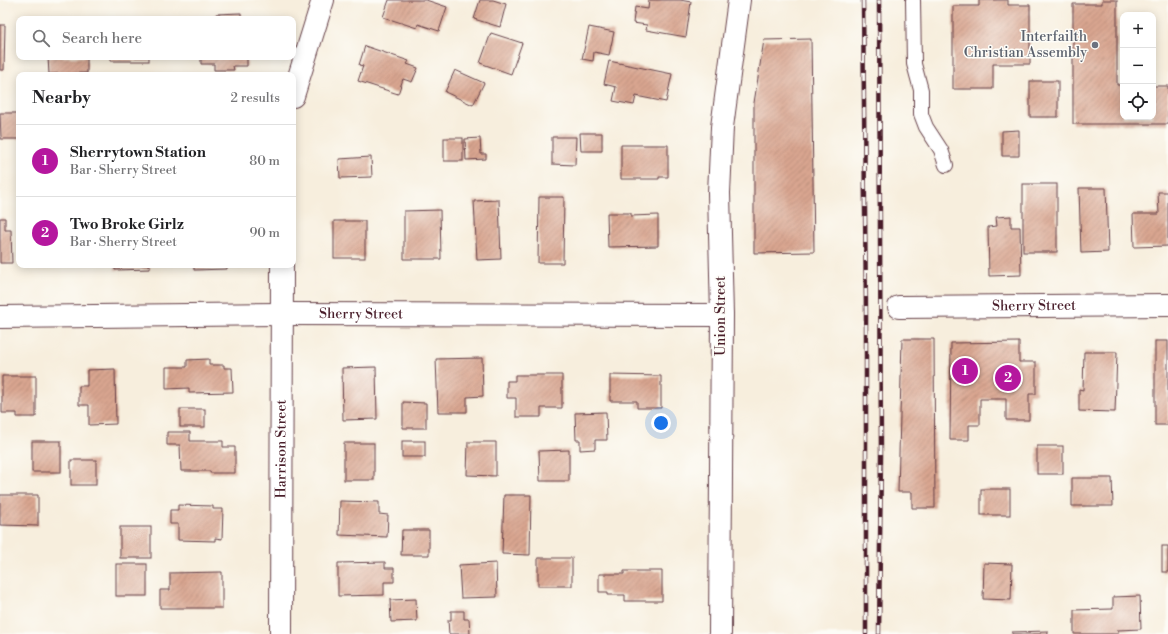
<!DOCTYPE html>
<meta charset="utf-8">
<style>
body{margin:0;font-family:"Libre Bodoni",serif;background:#f6f6f6;color:#202124}
.controls{position:absolute;right:12px;top:12px;display:grid;overflow:hidden;border-radius:8px;box-shadow:0 2px 10px #0003}
.controls button{width:36px;height:36px;display:grid;place-items:center;padding:0;border:0;border-bottom:1px solid #e0e0e0;background:#fff;color:#202124;font:20px sans-serif}
.you{position:absolute;left:661px;top:423px;width:14px;height:14px;margin:-10px;border:3px solid #fff;border-radius:50%;background:#1a73e8;box-shadow:0 0 0 6px #1a73e833}
.badge{display:grid;place-items:center;width:26px;height:26px;border-radius:50%;background:#b5179e;color:#fff;font-size:13px;font-weight:700}
.pin{position:absolute;translate:-50% -50%;border:2px solid #fff;box-shadow:0 1px 4px #0006}
.list{margin:0;padding:0;list-style:none}
h2{display:flex;justify-content:space-between;align-items:center;height:52px;margin:0;padding:0 16px;font-size:17px}
h2 small{font-size:13px;font-weight:400;color:#757577}
.list li{display:grid;grid-template-columns:26px 1fr auto;gap:12px;align-items:center;box-sizing:border-box;height:72px;padding:0 16px;border-top:1px solid #e0e0e0}
.list b{display:block;font-size:15px;white-space:nowrap}
.list p{margin:0;font-size:13px;white-space:nowrap;color:#757577}
.list em{font-size:13px;font-style:normal;color:#757577}
.icon{flex:none;width:22px;height:22px;fill:none;stroke:currentColor;stroke-width:2;stroke-linecap:round;stroke-linejoin:round}
.map{position:relative;flex:none;width:1168px;height:634px;overflow:hidden}
.search{position:absolute;background:#fff;box-shadow:0 2px 10px #0003;left:16px;top:16px;width:280px;height:44px;display:flex;align-items:center;gap:10px;box-sizing:border-box;padding:0 14px;border-radius:8px;color:#757577;font-size:15px}
.panel{position:absolute;background:#fff;box-shadow:0 2px 10px #0003;left:16px;top:72px;width:280px;height:196px;border-radius:8px}
.map>svg:first-child{display:block}
.building{fill:url(#building-hatch)}
.lines{fill:none;stroke-linecap:round;stroke-linejoin:round}
.service-casing{stroke:#643e46;stroke-width:16}
.minor-casing{stroke:#643e46;stroke-width:24}
.tertiary-casing{stroke:#643e46;stroke-width:24}
.service{stroke:#fff;stroke-width:14}
.minor{stroke:#fff;stroke-width:22}
.tertiary{stroke:#fff;stroke-width:22}
.rail-casing{stroke:#4a1f2b;stroke-width:4.5}
.rail{stroke:#fdfcf7;stroke-width:3;stroke-dasharray:9;stroke-linecap:butt}
.worship-dot{fill:#6b7280;stroke:#fdfcf7;stroke-width:1.5}
.labels{text-anchor:middle;dominant-baseline:central;stroke-width:3;stroke-linejoin:round;paint-order:stroke}
.worship-label{font-size:14px;fill:#5b616d;stroke:#fdfcf7;text-anchor:end}
.street-label{font-size:14px;fill:#4a1f2b;stroke:#fdfcf7}
</style>
<div class="map">
<svg width="1168" height="634" viewBox="0 0 1168 634">
<defs>
<pattern id="building-hatch" width="6" height="6" patternUnits="userSpaceOnUse"><rect width="6" height="6" fill="#d9a690"/><path d="M-1 1l2-2M0 6l6-6M5 7l2-2" fill="none" stroke="#b28776"/></pattern>
</defs>
<rect width="100%" height="100%" fill="#fdfcf7"/>
<filter id="ink" filterUnits="userSpaceOnUse"><feTurbulence type="fractalNoise" baseFrequency=".025" numOctaves="2"/><feDisplacementMap in="SourceGraphic" scale="8" xChannelSelector="R" yChannelSelector="G"/><feConvolveMatrix kernelMatrix="1 2 1 2 8 2 1 2 1" color-interpolation-filters="sRGB"/></filter>
<filter id="wash" filterUnits="userSpaceOnUse"><feTurbulence type="fractalNoise" baseFrequency=".012" numOctaves="4" result="noise"/><feDisplacementMap in="SourceGraphic" scale="16" xChannelSelector="R" yChannelSelector="G"/><feGaussianBlur stdDeviation="0.9" result="paint"/><feColorMatrix in="noise" values="0 0 0 0 0 0 0 0 0 0 0 0 0 0 0 0 0 1.4 0 .05"/><feComposite in="paint" operator="in"/></filter>
<g filter="url(#wash)">
<rect width="100%" height="100%" fill="#f7eedd"/>
<g id="blocks">
<g class="building">
<path d="M 389,0 L 426,0 L 447,7 L 439,31 L 418,24 L 417,28 L 383,17 Z"/>
<path d="M 480,0 L 493,0 L 506,4 L 500,27 L 474,19 Z"/>
<path d="M 649,0 L 680,0 L 691,2 L 686,37 L 646,30 L 647,25 L 633,23 L 635,7 L 648,9 Z"/>
<path d="M 979,0 L 1008,0 L 1008,5 L 1030,5 L 1030,64 L 993,64 L 993,89 L 953,89 L 953,6 L 979,6 Z"/>
<path d="M 1102,0 L 1117,0 L 1117,85 L 1123,85 L 1123,117 L 1153,117 L 1153,86 L 1168,86 L 1168,124 L 1073,124 L 1073,4 L 1102,4 Z"/>
<path d="M 241,13 L 241,19 L 216,19 L 216,14 Z"/>
<path d="M 0,25 L 5,25 L 4,70 L 0,70 Z"/>
<path d="M 589,27 L 614,32 L 609,55 L 594,52 L 593,61 L 582,59 Z"/>
<path d="M 491,33 L 522,43 L 511,74 L 480,63 Z"/>
<path d="M 811,39 L 814,252 L 754,253 L 754,103 L 764,40 Z"/>
<path d="M 365,46 L 409,61 L 407,64 L 418,68 L 412,82 L 403,79 L 398,94 L 358,81 L 363,66 L 359,65 Z"/>
<path d="M 48,57 L 87,57 L 87,73 L 49,74 Z"/>
<rect x="111" y="57" width="38" height="4"/>
<path d="M 201,57 L 247,57 L 247,66 L 233,66 L 234,70 L 214,70 L 214,64 L 201,64 Z"/>
<path d="M 609,61 L 672,74 L 666,102 L 636,96 L 634,105 L 613,101 L 616,87 L 604,84 Z"/>
<path d="M 455,70 L 484,83 L 473,105 L 445,92 Z"/>
<rect x="1030" y="81" width="28" height="36"/>
<path d="M 0,113 L 19,113 L 19,139 L 1,139 Z"/>
<path d="M 1019,130 L 1019,156 L 1002,156 L 1002,131 Z"/>
<path d="M 580,133 L 602,133 L 602,151 L 581,151 Z"/>
<path d="M 552,137 L 576,137 L 575,165 L 552,164 Z"/>
<rect x="444" y="138" width="19" height="23"/>
<path d="M 480,138 L 481,154 L 486,154 L 486,159 L 466,160 L 465,139 Z"/>
<path d="M 621,145 L 668,145 L 668,177 L 659,177 L 659,179 L 621,179 Z"/>
<path d="M 371,157 L 372,177 L 340,178 L 339,159 Z"/>
<rect x="1023" y="184" width="34" height="68"/>
<path d="M 1079,188 L 1106,188 L 1108,252 L 1081,253 Z"/>
<path d="M 1158,192 L 1168,192 L 1168,246 L 1134,247 L 1133,214 L 1159,214 Z"/>
<path d="M 539,197 L 564,197 L 563,263 L 538,263 Z"/>
<path d="M 499,200 L 501,259 L 477,260 L 474,201 Z"/>
<path d="M 440,210 L 441,259 L 404,259 L 404,211 Z"/>
<path d="M 607,213 L 631,213 L 631,216 L 658,215 L 658,246 L 608,247 Z"/>
<path d="M 1011,216 L 1011,227 L 1020,227 L 1021,275 L 989,276 L 988,227 L 997,226 L 996,217 Z"/>
<path d="M 0,218 L 5,218 L 5,230 L 11,230 L 12,263 L 0,263 Z"/>
<rect x="334" y="221" width="31" height="37"/>
<path d="M 115,265 L 150,265 L 150,269 L 115,270 Z"/>
<path d="M 194,265 L 227,265 L 227,269 L 194,270 Z"/>
<path d="M 902,339 L 934,339 L 935,508 L 912,508 L 912,492 L 898,492 Z"/>
<rect x="1155" y="341" width="13" height="84"/>
<path d="M 1019,342 L 1019,362 L 1036,362 L 1036,394 L 1029,394 L 1029,420 L 1006,420 L 1006,399 L 980,399 L 980,425 L 969,425 L 969,440 L 950,440 L 951,343 Z"/>
<path d="M 1084,352 L 1117,352 L 1115,412 L 1079,411 L 1079,389 L 1083,390 Z"/>
<path d="M 482,358 L 483,396 L 467,397 L 467,412 L 438,412 L 436,359 Z"/>
<path d="M 209,359 L 209,365 L 224,365 L 224,368 L 232,368 L 233,392 L 189,393 L 189,388 L 166,389 L 166,367 L 187,367 L 187,360 Z"/>
<path d="M 376,367 L 377,419 L 343,420 L 342,368 Z"/>
<path d="M 115,369 L 116,424 L 89,425 L 89,405 L 79,405 L 79,386 L 87,386 L 87,370 Z"/>
<path d="M 515,375 L 562,375 L 562,408 L 541,408 L 541,417 L 516,417 L 516,398 L 507,398 L 507,381 L 515,381 Z"/>
<path d="M 610,375 L 661,376 L 661,408 L 637,408 L 637,401 L 610,401 Z"/>
<path d="M 2,376 L 36,376 L 36,417 L 17,417 L 17,413 L 2,413 Z"/>
<path d="M 403,402 L 426,403 L 426,428 L 403,428 Z"/>
<rect x="180" y="409" width="25" height="18"/>
<path d="M 606,412 L 607,440 L 595,440 L 595,449 L 580,450 L 580,440 L 576,440 L 575,413 Z"/>
<path d="M 167,432 L 190,432 L 190,441 L 223,441 L 223,447 L 235,447 L 235,473 L 210,473 L 210,471 L 181,471 L 180,445 L 167,445 Z"/>
<rect x="32" y="441" width="29" height="31"/>
<rect x="402" y="441" width="23" height="16"/>
<path d="M 468,442 L 496,442 L 496,476 L 467,475 Z"/>
<rect x="344" y="443" width="30" height="37"/>
<rect x="1037" y="446" width="26" height="28"/>
<path d="M 569,450 L 569,481 L 540,481 L 539,451 Z"/>
<rect x="71" y="460" width="25" height="25"/>
<path d="M 1072,478 L 1112,478 L 1113,506 L 1072,506 Z"/>
<rect x="981" y="489" width="29" height="26"/>
<path d="M 0,495 L 38,495 L 38,526 L 0,525 Z"/>
<path d="M 504,495 L 531,495 L 530,555 L 502,554 Z"/>
<path d="M 340,501 L 379,502 L 379,514 L 388,515 L 387,537 L 339,535 Z"/>
<path d="M 178,505 L 213,506 L 213,509 L 223,509 L 222,539 L 215,538 L 215,541 L 178,540 L 178,524 L 170,524 L 170,510 L 178,510 Z"/>
<rect x="120" y="527" width="31" height="31"/>
<path d="M 402,530 L 429,530 L 429,555 L 401,555 Z"/>
<rect x="1162" y="546" width="6" height="26"/>
<rect x="538" y="558" width="34" height="28"/>
<path d="M 385,562 L 385,568 L 394,568 L 394,582 L 384,582 L 384,595 L 338,596 L 338,563 Z"/>
<path d="M 496,563 L 497,597 L 461,598 L 459,565 Z"/>
<path d="M 984,563 L 1012,564 L 1011,600 L 983,599 Z"/>
<rect x="116" y="564" width="31" height="32"/>
<path d="M 624,571 L 662,571 L 662,601 L 625,601 L 625,595 L 608,595 L 608,592 L 599,592 L 599,574 L 624,574 Z"/>
<path d="M 222,572 L 222,608 L 160,608 L 160,590 L 170,590 L 170,573 Z"/>
<path d="M 1140,596 L 1141,629 L 1118,630 L 1118,634 L 1074,634 L 1074,610 L 1113,609 L 1113,597 Z"/>
<path d="M 416,599 L 417,621 L 391,622 L 390,600 Z"/>
<path d="M 451,611 L 464,611 L 464,619 L 469,619 L 470,634 L 449,634 L 448,620 L 451,620 Z"/>
<path d="M 1048,631 L 1048,634 L 1012,634 L 1012,632 Z"/>
</g>
</g>
</g>
<g filter="url(#ink)">
<use href="#blocks" fill-opacity="0" stroke="#643e46" stroke-width="1"/>
<g class="lines">
<defs>
<path id="service" d="M 913,0 L 914,64 L 921,90 L 921,114 L 926,127 L 941,150 L 946,165"/>
<g id="minor">
<path id="s1" d="M 899,307 L 1168,305"/>
<path id="s2" d="M 0,317 L 281,314 L 722,315"/>
<path d="M 720,634 L 722,315 L 719,193 L 722,127 L 739,0"/>
</g>
<g id="tertiary">
<path d="M 293,96 L 323,0"/>
<path id="s3" d="M 281,634 L 282,265"/>
</g>
</defs>
<use href="#service" class="service-casing"/>
<use href="#minor" class="minor-casing"/>
<use href="#tertiary" class="tertiary-casing"/>
<use href="#service" class="service"/>
<use href="#minor" class="minor"/>
<use href="#tertiary" class="tertiary"/>
<defs>
<g id="rail">
<path d="M 863,0 L 866,311 L 866,634"/>
<path d="M 879,634 L 881,456 L 879,0"/>
</g>
</defs>
<use href="#rail" class="rail-casing"/>
<use href="#rail" class="rail"/>
</g>
</g>
<circle class="worship-dot" cx="1095" cy="45" r="4"/>
<g class="labels">
<g class="worship-label">
<text x="1087" y="37">Interfailth<tspan x="1087" dy="16">Christian Assembly</tspan></text>
</g>
<g class="street-label">
<text stroke="none"><textPath href="#s1" startOffset="135">Sherry Street</textPath></text>
<text stroke="none"><textPath href="#s2" startOffset="361">Sherry Street</textPath></text>
<text transform="translate(721 316) rotate(-90)">Union Street</text>
<text stroke="none"><textPath href="#s3" startOffset="185">Harrison Street</textPath></text>
</g>
</g>
</svg>
<div class="controls">
<button>+</button>
<button>−</button>
<button><svg class="icon" aria-label="locate" viewBox="0 0 24 24"><circle cx="12" cy="12" r="6"/><path d="M12 2v4M12 18v4M2 12h4M18 12h4"/></svg></button>
</div>
<div class="you"></div>
<div class="pin badge" style="left:965px;top:371px">1</div>
<div class="pin badge" style="left:1008px;top:378px">2</div>
<div class="search"><svg class="icon" aria-label="search" viewBox="0 0 24 24"><circle cx="10" cy="10" r="6"/><path d="M15 15l6 6"/></svg>Search here</div>
<section class="panel">
<h2>Nearby<small>2 results</small></h2>
<ul class="list">
<li><span class="badge">1</span><div><b>Sherrytown Station</b><p>Bar · Sherry Street</p></div><em>80 m</em></li>
<li><span class="badge">2</span><div><b>Two Broke Girlz</b><p>Bar · Sherry Street</p></div><em>90 m</em></li>
</ul>
</section>
</div>
